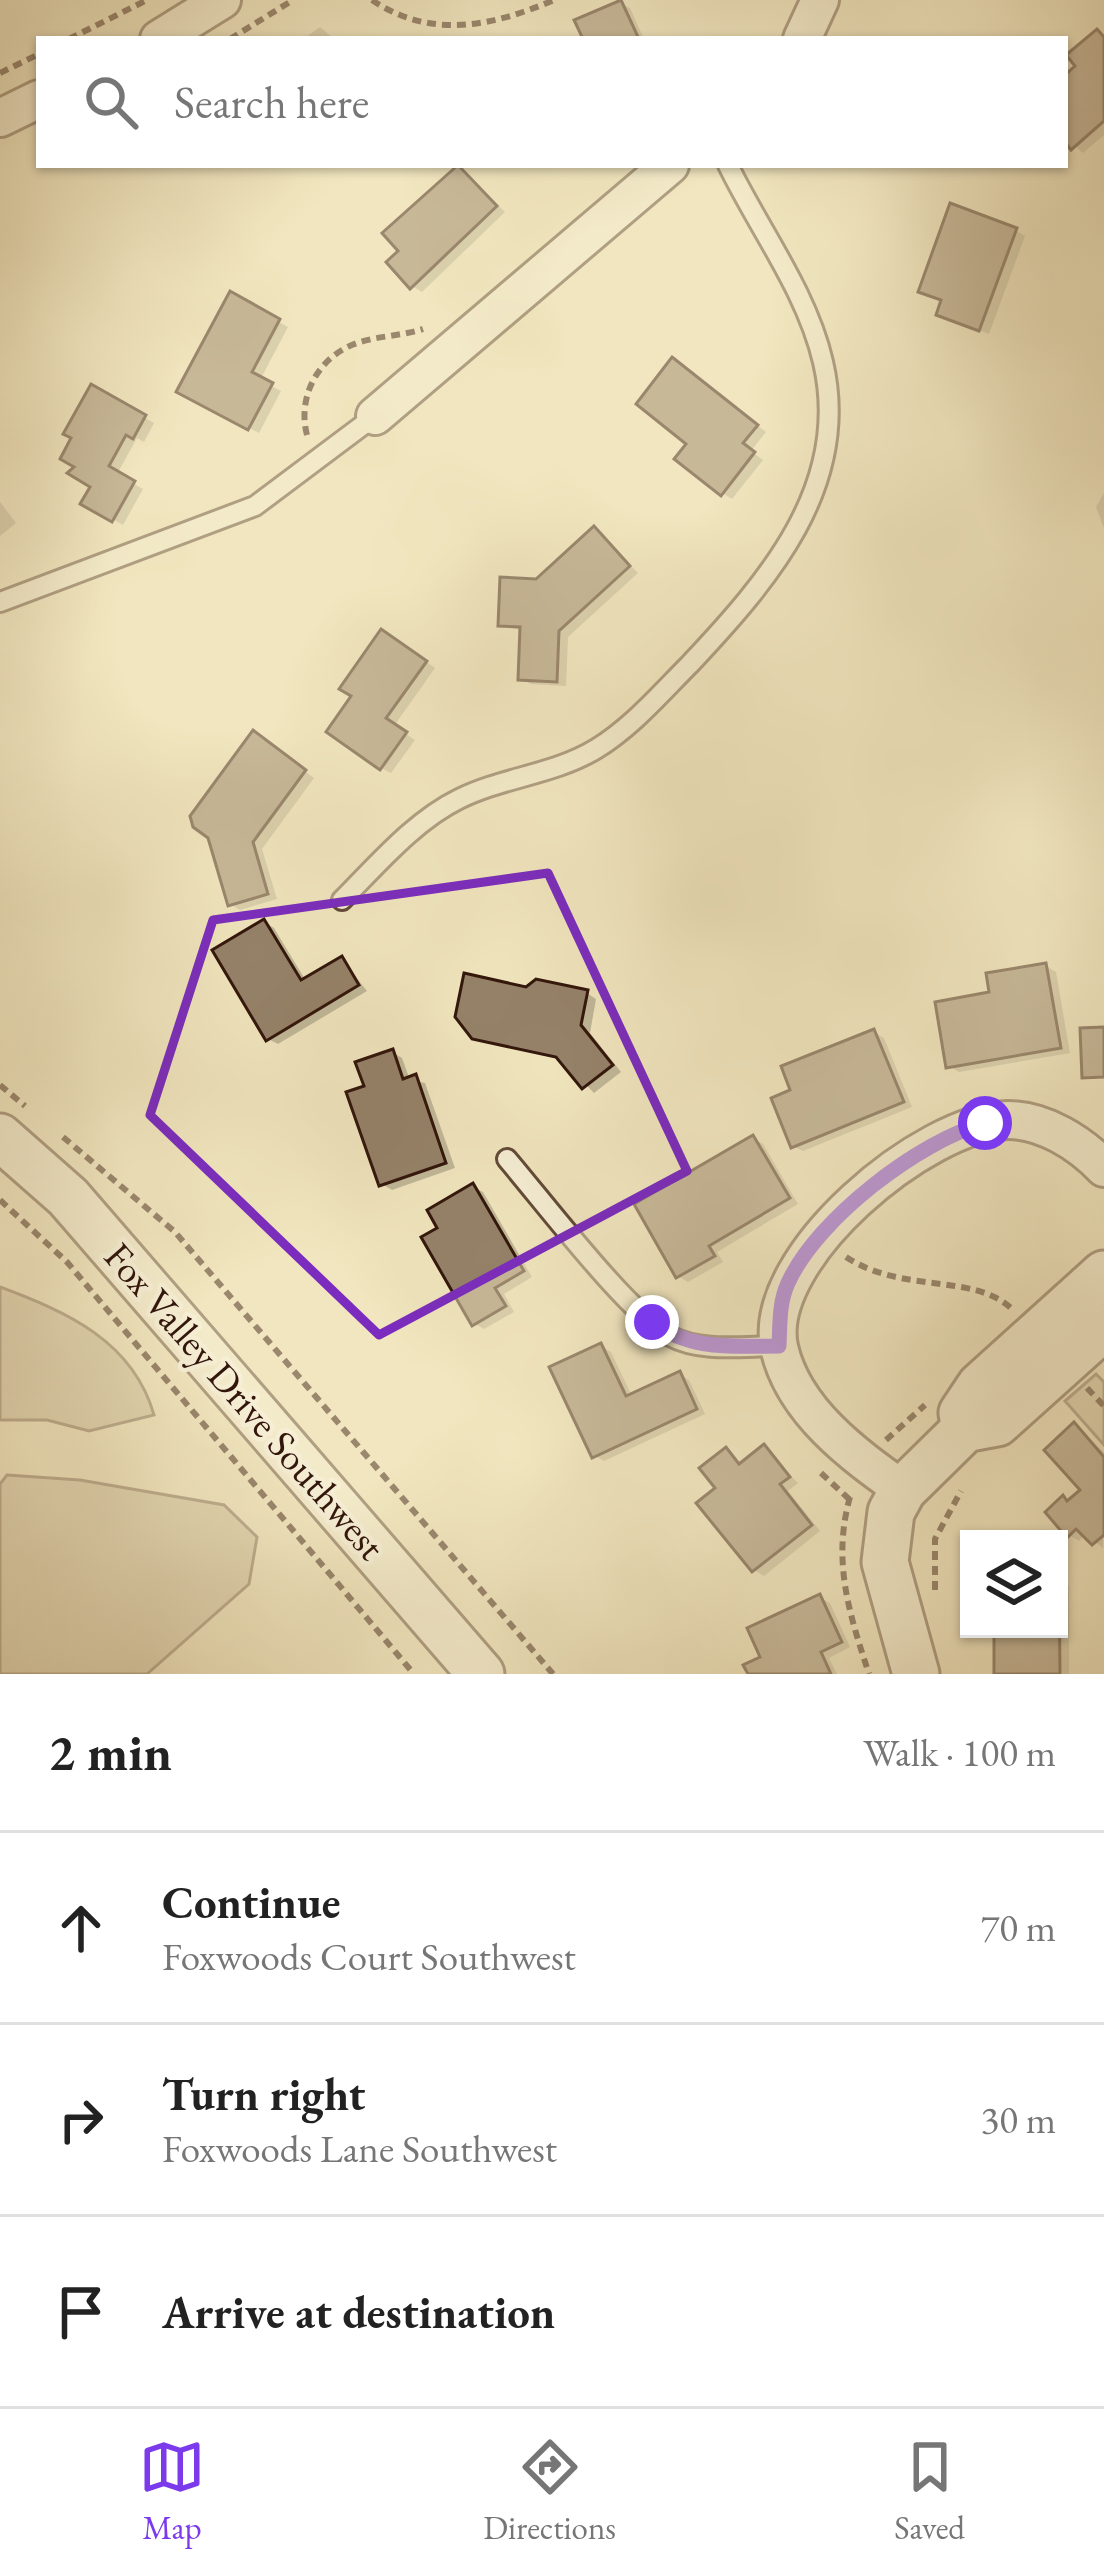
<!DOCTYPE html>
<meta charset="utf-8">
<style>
body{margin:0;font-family:"EB Garamond",serif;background:#f2f2f2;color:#222}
.controls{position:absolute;right:36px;bottom:36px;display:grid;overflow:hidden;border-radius:0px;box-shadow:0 3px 9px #0004}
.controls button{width:108px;height:108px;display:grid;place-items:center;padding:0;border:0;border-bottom:3px solid #e0e0e0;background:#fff;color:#222;font:60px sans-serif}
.stop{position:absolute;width:36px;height:36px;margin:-27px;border:9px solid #7c3aed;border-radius:50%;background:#fff}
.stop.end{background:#7c3aed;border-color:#fff;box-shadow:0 3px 12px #0008}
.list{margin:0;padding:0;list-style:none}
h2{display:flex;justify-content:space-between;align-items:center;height:156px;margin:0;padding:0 48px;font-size:51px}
h2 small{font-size:39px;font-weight:400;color:#767676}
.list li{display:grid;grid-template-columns:78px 1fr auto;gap:36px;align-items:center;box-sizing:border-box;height:192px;padding:0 48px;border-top:3px solid #e0e0e0}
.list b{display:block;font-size:45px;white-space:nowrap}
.list p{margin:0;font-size:39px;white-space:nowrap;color:#767676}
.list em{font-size:39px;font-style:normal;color:#767676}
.icon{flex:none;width:66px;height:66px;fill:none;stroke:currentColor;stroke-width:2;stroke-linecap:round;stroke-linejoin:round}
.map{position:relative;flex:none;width:1104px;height:1674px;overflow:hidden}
.search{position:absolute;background:#fff;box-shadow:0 3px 9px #0004;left:36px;right:36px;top:36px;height:132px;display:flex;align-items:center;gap:30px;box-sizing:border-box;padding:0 42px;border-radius:0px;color:#767676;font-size:45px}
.sheet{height:732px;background:#fff}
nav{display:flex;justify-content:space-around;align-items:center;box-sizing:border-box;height:168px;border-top:3px solid #e0e0e0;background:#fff;font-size:33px;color:#767676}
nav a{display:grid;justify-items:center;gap:6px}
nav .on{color:#7c3aed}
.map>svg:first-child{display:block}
.green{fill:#d1c3a0;stroke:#826c56;stroke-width:3}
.shadow{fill:#0003}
.building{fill:#958269;stroke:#32160b;stroke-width:3}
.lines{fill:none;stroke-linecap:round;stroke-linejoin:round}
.service-casing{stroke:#624a38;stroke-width:24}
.minor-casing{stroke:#624a38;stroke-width:42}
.tertiary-casing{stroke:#624a38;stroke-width:51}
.path{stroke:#32160b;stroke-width:6;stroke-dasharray:9 6;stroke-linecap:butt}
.service{stroke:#f6efd5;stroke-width:18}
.minor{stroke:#f6efd5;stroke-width:36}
.tertiary{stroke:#f6efd5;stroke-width:45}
.route{stroke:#7c3aed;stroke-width:15}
.marked{fill:none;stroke:#7b2cbf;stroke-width:9;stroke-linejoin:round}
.labels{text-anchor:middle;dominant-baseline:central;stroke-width:9;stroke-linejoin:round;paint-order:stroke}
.street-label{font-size:39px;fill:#32160b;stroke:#f6efd5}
</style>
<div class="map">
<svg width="1104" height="1674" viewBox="0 0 1104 1674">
<rect width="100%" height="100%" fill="#f1e6bf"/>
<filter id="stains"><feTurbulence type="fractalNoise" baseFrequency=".00167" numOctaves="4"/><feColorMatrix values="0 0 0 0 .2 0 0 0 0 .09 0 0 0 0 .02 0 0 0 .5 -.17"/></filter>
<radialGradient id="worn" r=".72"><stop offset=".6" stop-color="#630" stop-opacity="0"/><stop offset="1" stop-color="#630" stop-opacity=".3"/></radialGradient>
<g class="green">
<path d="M 0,1287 C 67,1312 133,1341 154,1415 L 89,1431 L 47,1420 L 0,1420 Z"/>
<path d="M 1096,1374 L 1104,1382 L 1104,1445 L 1065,1401 Z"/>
<path d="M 7,1475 L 80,1480 L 224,1505 L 257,1537 L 249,1584 L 147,1674 L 0,1674 L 0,1484 Z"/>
</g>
<g class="shadow">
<path d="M 620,3 L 630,8 L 644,39 L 586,39 Z"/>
<path d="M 320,27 L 334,39 L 303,39 Z"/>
<path d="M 1097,33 L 1104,36 L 1104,135 L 1083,153 L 1065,138 L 1065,79 L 1079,66 Z"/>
<path d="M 460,167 L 505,212 L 422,292 L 412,286 L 402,251 Z"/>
<path d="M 1016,231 L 1025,236 L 989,334 L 950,319 Z"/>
<path d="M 231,296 L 288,327 L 260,380 L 281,391 L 259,433 L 180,391 Z"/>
<path d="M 683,367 L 766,432 L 751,451 L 763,460 L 732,499 L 722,493 L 690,444 Z"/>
<path d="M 92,388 L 154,423 L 144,442 L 137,438 L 117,474 L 143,489 L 123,525 L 84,503 L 94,486 L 79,466 Z"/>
<path d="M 1104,493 L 1104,528 L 1096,507 Z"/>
<path d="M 0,502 L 16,523 L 0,536 Z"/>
<path d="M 595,530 L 638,573 L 568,637 L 566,686 L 531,684 L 521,679 L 523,631 L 501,624 L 537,582 Z"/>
<path d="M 392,638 L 435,668 L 394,726 L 415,740 L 391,773 L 381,768 Z"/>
<path d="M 263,740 L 314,778 L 262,849 L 277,899 L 240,910 L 230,904 Z"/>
<path d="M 264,922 L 274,928 L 306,981 L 342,960 L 367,991 L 278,1044 L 268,1039 Z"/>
<path d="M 1046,966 L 1056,972 L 1070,1053 L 959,1072 L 949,1066 L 993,995 Z"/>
<path d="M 527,990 L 587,993 L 596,999 L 590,1033 L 621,1072 L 594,1093 L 562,1060 L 474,1037 Z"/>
<path d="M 873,1032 L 884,1038 L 912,1107 L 803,1151 L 793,1146 L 794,1091 Z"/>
<path d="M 392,1052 L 402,1058 L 410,1080 L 425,1083 L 455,1168 L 392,1190 L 382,1184 L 368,1088 Z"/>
<path d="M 753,1138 L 763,1144 L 798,1204 L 717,1252 L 723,1262 L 688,1282 L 678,1276 Z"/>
<path d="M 473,1187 L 483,1192 L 532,1277 L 504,1294 L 514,1312 L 484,1329 L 474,1323 L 441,1229 Z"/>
<path d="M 601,1346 L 611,1352 L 632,1396 L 679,1374 L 689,1380 L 705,1414 L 604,1461 L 594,1455 Z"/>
<path d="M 1074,1426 L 1104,1452 L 1103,1548 L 1085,1534 L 1079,1541 L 1069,1535 L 1070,1503 L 1084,1490 Z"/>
<path d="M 764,1448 L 798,1483 L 788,1491 L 820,1531 L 764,1576 L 754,1570 L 726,1451 L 743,1465 Z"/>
<path d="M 1059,1581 L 1069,1586 L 1069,1674 L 997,1674 L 1013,1629 L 1059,1629 Z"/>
<path d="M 819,1597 L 830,1603 L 850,1647 L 829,1658 L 837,1674 L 751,1674 Z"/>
</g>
<g class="building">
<path d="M 621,0 L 639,39 L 583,39 L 574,20 Z"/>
<path d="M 1097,29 L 1104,37 L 1104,121 L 1071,150 L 1065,142 L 1065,75 L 1075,66 L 1066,55 Z"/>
<path d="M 458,165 L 497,206 L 410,289 L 386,262 L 398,251 L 382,233 Z"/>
<path d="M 950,203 L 1017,228 L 979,331 L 936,315 L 941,300 L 918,292 Z"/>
<path d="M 230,291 L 280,319 L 252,372 L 273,383 L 248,430 L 176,392 Z"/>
<path d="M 672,357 L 758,425 L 743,443 L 755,452 L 721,496 L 674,459 L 686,444 L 636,404 Z"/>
<path d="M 91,384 L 146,415 L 133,439 L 126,435 L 109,466 L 135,481 L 112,522 L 80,504 L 90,487 L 67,473 L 74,467 L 60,459 L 71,438 L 63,434 Z"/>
<path d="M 594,526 L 630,566 L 559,631 L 557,682 L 518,680 L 520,627 L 498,626 L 500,577 L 536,579 Z"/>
<path d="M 381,629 L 427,661 L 386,718 L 407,732 L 380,770 L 326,732 L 351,696 L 339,689 Z"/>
<path d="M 253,730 L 306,770 L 253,842 L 268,894 L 228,906 L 208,838 L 193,827 L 190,816 Z"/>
<path d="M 264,919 L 301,980 L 342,956 L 359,985 L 266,1041 L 212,950 Z"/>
<path d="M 1046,963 L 1061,1048 L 946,1068 L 935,1002 L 989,992 L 986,973 Z"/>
<path d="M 464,973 L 526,987 L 536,979 L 588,990 L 581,1025 L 613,1065 L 582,1089 L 556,1057 L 472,1039 L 455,1017 Z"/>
<path d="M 1104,1027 L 1104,1077 L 1082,1078 L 1080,1028 Z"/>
<path d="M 874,1029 L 904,1102 L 791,1148 L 771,1098 L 790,1090 L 781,1066 Z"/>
<path d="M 393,1049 L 403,1079 L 416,1074 L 446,1163 L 379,1186 L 346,1092 L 364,1086 L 355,1062 Z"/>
<path d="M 753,1135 L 790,1198 L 709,1246 L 715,1256 L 676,1278 L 634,1204 Z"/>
<path d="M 473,1183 L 524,1271 L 495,1288 L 506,1306 L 472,1326 L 421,1237 L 437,1228 L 427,1210 Z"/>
<path d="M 601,1343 L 626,1396 L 680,1371 L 697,1409 L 592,1458 L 549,1367 Z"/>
<path d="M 1074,1422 L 1104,1457 L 1104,1535 L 1092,1545 L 1076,1529 L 1067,1538 L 1045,1512 L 1063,1495 L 1067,1501 L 1080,1490 L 1044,1450 Z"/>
<path d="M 764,1444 L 790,1477 L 780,1484 L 812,1525 L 752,1572 L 696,1503 L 715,1488 L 699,1468 L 726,1447 L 739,1464 Z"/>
<path d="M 1059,1578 L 1060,1674 L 994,1674 L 994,1629 L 1059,1629 Z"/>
<path d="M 820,1594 L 842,1642 L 821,1652 L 831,1674 L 748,1674 L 743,1665 L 760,1657 L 747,1628 Z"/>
</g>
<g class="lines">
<defs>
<g id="service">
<path d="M 0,602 L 255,506 L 375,416"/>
<path d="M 342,900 C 377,865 414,821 459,799 C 503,777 553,775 596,749 C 632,727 660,694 690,664 C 768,581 852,485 823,362 C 807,292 759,229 728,165"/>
<path d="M 507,1159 C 543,1201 628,1313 670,1336 C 701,1353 744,1346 779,1346"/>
</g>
<g id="minor">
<path d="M 159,39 L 222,0"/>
<path d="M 802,39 L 820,0"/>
<path d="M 0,118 L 39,99"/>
<path d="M 375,416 L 670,165"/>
<path d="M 903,1490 C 854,1455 793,1411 779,1347 C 761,1257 926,1121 1008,1120 C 1044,1120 1080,1143 1104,1168"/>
</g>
<g id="tertiary">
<path d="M 0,1137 L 68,1197 L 481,1674"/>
<path d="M 965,1429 L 962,1413 L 980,1386 L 1104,1274"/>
<path d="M 916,1674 L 885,1562 L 891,1512 L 903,1490 L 965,1429 L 997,1423 L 1104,1327"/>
</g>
</defs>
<use href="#service" class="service-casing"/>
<use href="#minor" class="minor-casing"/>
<use href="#tertiary" class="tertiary-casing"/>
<g class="path">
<path d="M 372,0 C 431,40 493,26 554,0"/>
<path d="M 69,39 L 147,0"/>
<path d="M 230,39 L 293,0"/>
<path d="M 0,73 L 39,54"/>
<path d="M 307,435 C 297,398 317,357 357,343 C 377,336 401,336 423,329"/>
<path d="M 0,1085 L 25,1106"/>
<path d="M 63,1137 L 175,1232 L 553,1674"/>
<path d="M 0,1200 L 67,1262 L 414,1674"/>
<path d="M 846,1257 C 902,1294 975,1273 1012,1309"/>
<path d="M 1087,1388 L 1104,1406"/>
<path d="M 886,1440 L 925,1405"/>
<path d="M 821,1473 L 849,1499"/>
<path d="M 850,1497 C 832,1561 849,1613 869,1674"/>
<path d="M 935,1590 L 935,1539 L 961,1491"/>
</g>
<use href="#service" class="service"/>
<use href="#minor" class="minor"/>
<use href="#tertiary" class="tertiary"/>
</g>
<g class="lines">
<path class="route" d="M 652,1322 C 691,1351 732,1346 779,1346 C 780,1325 779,1302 788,1283 C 817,1219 919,1141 985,1123"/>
</g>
<path d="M0 0H1104V1674H0ZM 548,873 L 687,1171 L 379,1335 L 150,1115 L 213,920 Z" fill="#f1e6bf" fill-opacity=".55" fill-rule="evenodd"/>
<path class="marked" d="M 548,873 L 687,1171 L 379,1335 L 150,1115 L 213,920 Z"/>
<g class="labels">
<g class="street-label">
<text transform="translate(245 1401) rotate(49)">Fox Valley Drive Southwest</text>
</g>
</g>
<rect width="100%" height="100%" filter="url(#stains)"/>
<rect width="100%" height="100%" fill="url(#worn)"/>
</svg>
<div class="controls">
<button><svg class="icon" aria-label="layers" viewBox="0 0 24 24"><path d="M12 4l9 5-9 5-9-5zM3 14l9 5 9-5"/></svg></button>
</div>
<div class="stop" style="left:985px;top:1123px"></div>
<div class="stop end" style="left:652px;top:1322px"></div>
<div class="search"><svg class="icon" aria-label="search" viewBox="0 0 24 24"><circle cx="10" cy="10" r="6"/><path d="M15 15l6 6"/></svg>Search here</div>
</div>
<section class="sheet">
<h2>2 min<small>Walk · 100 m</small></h2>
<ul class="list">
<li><svg class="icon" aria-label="ahead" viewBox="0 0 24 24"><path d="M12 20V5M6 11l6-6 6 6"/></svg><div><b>Continue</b><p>Foxwoods Court Southwest</p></div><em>70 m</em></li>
<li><svg class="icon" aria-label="right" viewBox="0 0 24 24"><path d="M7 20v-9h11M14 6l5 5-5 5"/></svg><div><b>Turn right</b><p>Foxwoods Lane Southwest</p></div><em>30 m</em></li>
<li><svg class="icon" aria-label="arrive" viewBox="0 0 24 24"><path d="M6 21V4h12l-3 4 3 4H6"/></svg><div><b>Arrive at destination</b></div></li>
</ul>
</section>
<nav>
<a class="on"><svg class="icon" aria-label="map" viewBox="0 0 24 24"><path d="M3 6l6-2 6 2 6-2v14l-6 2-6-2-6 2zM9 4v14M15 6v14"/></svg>Map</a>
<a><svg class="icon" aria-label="directions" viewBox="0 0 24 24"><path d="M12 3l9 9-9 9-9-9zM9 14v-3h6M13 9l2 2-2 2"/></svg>Directions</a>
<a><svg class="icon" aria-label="saved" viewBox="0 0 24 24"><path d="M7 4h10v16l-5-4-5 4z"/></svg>Saved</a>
</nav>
